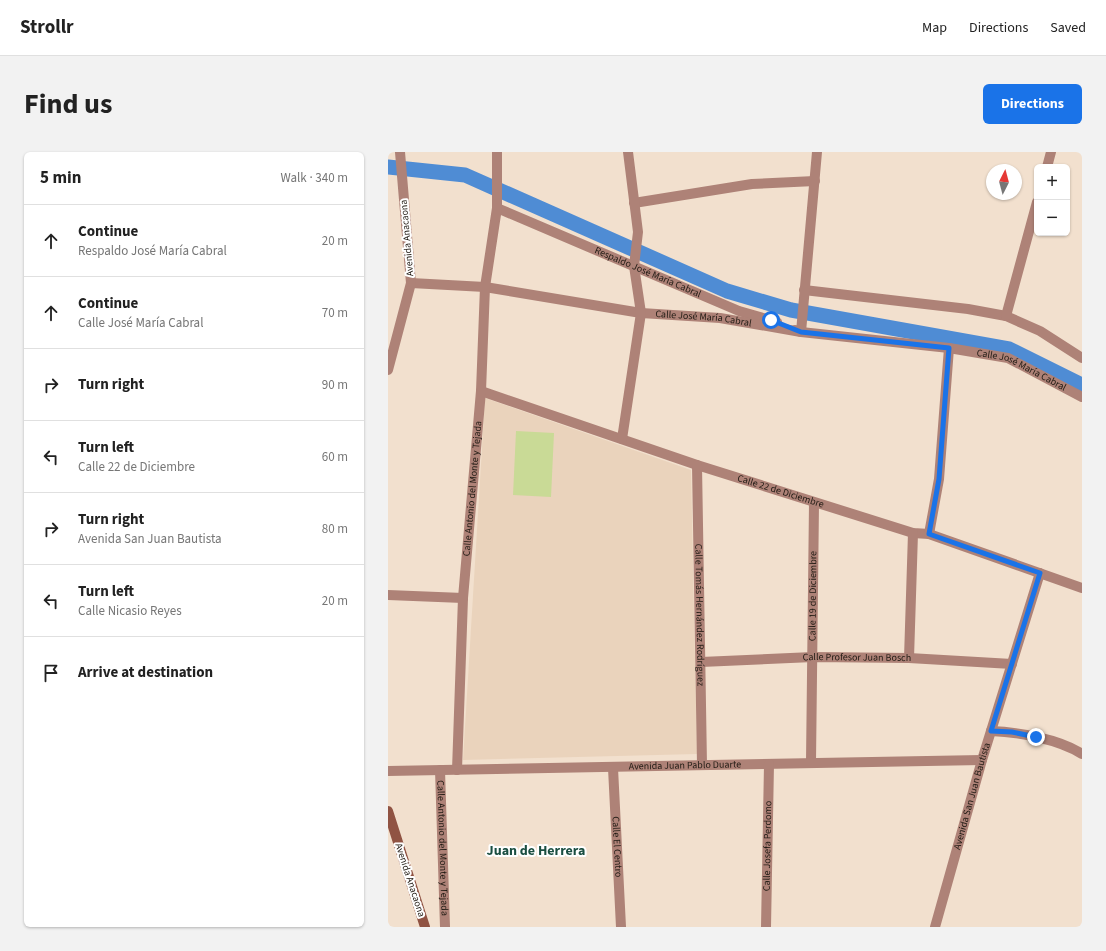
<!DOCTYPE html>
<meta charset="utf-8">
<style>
body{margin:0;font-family:"Source Sans 3",sans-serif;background:#f2f2f2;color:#222}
.controls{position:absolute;right:12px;top:12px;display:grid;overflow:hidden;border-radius:6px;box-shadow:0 1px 3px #0004}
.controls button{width:36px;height:36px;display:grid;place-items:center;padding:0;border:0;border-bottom:1px solid #e0e0e0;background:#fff;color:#222;font:20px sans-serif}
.compass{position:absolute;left:598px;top:12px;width:36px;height:36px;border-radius:50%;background:#fff;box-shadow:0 1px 3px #0004;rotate:6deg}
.stop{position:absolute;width:12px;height:12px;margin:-9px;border:3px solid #1a73e8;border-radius:50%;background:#fff}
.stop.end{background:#1a73e8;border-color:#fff;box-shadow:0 1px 4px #0008}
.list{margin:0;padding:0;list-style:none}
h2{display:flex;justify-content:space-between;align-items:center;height:52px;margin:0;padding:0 16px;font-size:17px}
h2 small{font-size:13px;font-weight:400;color:#767676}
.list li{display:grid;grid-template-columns:26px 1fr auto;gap:12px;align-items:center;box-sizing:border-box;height:72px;padding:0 16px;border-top:1px solid #e0e0e0}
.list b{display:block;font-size:15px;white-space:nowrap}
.list p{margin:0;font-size:13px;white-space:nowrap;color:#767676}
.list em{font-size:13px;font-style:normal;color:#767676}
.icon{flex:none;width:22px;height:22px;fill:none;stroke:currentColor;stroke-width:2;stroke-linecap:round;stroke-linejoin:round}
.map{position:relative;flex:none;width:694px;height:775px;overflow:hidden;border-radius:6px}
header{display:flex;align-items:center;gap:24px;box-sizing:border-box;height:56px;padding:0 20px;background:#fff;border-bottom:1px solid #e0e0e0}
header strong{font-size:19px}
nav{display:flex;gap:22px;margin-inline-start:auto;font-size:14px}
.intro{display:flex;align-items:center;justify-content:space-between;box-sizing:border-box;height:96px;padding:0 24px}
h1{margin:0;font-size:28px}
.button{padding:10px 18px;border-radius:6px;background:#1a73e8;color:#fff;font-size:14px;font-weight:700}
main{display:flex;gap:24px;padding:0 24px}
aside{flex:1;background:#fff;border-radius:6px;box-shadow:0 1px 3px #0004}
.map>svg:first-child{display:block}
.built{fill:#ead3bc}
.park{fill:#c9da96}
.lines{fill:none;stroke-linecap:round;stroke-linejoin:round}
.canal{stroke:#4f8cd4;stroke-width:15}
.minor{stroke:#ae8277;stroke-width:10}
.secondary{stroke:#905343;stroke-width:10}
.route{stroke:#1a73e8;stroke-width:5}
.labels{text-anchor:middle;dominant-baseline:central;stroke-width:4;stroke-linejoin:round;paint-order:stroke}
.street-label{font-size:10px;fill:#211b14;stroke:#fff}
.district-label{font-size:14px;font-weight:bold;fill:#1a4e41;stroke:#fff}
</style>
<header>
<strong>Strollr</strong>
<nav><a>Map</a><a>Directions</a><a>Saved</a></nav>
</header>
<div class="intro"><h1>Find us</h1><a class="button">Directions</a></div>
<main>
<aside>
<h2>5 min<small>Walk · 340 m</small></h2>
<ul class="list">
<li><svg class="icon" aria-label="ahead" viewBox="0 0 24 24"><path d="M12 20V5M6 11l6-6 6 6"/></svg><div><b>Continue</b><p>Respaldo José María Cabral</p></div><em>20 m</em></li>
<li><svg class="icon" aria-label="ahead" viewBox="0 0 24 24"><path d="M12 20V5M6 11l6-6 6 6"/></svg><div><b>Continue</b><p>Calle José María Cabral</p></div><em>70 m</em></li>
<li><svg class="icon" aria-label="right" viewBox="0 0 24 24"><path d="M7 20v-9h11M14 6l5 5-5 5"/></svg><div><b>Turn right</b></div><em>90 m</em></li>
<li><svg class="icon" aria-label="left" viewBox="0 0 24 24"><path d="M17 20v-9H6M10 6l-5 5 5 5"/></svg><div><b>Turn left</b><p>Calle 22 de Diciembre</p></div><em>60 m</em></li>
<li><svg class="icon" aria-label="right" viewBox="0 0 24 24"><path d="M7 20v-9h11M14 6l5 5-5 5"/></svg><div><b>Turn right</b><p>Avenida San Juan Bautista</p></div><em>80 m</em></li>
<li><svg class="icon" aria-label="left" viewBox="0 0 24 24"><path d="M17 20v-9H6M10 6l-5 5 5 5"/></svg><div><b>Turn left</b><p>Calle Nicasio Reyes</p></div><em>20 m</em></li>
<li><svg class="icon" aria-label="arrive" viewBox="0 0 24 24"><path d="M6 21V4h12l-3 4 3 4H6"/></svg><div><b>Arrive at destination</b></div></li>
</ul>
</aside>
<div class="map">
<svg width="694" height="775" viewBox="0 0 694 775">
<rect width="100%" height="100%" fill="#f2e0ce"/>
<path class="built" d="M 97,246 L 303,318 L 309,602 L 75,608 Z"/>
<path class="park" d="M 128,279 L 166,281 L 163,345 L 125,343 Z"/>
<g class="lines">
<path class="canal" d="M 0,15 L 77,23 L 339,139 L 403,158 L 621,197 L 694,233"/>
<g class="minor">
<path d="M 659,15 L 663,0"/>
<path d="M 246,51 L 364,32 L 427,29"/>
<path id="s1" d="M 109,56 L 351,159 L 389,170"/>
<path id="s2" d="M 23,131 L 97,135 L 253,161 L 332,166 L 413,180 L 561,196 L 620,206 L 694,245"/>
<path d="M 416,138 L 580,157 L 618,164 L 652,179 L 694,206"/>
<path d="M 618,164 L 649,50"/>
<path d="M 407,178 L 413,180 L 429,0"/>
<path d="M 0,218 L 23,131 L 12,0"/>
<path id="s3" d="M 93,239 L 309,313 L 525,381 L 541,382 L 694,436"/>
<path d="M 234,287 L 253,161 L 246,114 L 250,80 L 240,0"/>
<path id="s4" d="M 309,313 L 314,613"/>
<path d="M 541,382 L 551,327 L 561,196"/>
<path d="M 0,443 L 75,446"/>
<path d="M 521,506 L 525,381"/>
<path id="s5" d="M 313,510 L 425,505 L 521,506 L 624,512"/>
<path d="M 603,579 C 630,580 671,587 694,602"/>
<path id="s6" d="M 423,610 L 426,351"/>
<path id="s7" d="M 225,616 L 233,775"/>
<path id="s8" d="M 52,618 L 57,775"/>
<path id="s9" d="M 69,618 L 75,446 L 93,239 L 97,135 L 109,56 L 109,0"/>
<path id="s10" d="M 0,619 L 594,608"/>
<path id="s11" d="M 378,775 L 381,612"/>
<path id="s12" d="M 547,775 L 594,608 L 652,421"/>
</g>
<path class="secondary" d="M 0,659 L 37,775"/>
</g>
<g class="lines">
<path class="route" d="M 383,168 L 413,180 L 561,196 L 551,327 L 541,382 L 652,421 L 603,579 L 624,580 L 648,585"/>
</g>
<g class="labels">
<g class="street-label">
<text transform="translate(19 86) rotate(-95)">Avenida Anacaona</text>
<text stroke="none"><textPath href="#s1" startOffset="164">Respaldo José María Cabral</textPath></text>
<text stroke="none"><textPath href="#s2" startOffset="295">Calle José María Cabral</textPath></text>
<text stroke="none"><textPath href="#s2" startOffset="619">Calle José María Cabral</textPath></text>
<text stroke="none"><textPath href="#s9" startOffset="282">Calle Antonio del Monte y Tejada</textPath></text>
<text stroke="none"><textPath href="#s3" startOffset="316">Calle 22 de Diciembre</textPath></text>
<text stroke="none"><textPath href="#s6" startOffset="166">Calle 19 de Diciembre</textPath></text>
<text stroke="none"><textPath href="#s4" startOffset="150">Calle Tomás Hernández Rodríguez</textPath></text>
<text stroke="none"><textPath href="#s5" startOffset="156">Calle Profesor Juan Bosch</textPath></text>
<text stroke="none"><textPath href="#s10" startOffset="297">Avenida Juan Pablo Duarte</textPath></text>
<text stroke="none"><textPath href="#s12" startOffset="136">Avenida San Juan Bautista</textPath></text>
<text stroke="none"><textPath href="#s11" startOffset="81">Calle Josefa Perdomo</textPath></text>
<text stroke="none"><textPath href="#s7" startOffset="79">Calle El Centro</textPath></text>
<text stroke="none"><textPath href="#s8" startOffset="78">Calle Antonio del Monte y Tejada</textPath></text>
<text transform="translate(22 728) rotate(72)">Avenida Anacaona</text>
</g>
<g class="district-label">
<text x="148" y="699">Juan de Herrera</text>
</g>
</g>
</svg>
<div class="controls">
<button>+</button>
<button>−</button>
</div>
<svg class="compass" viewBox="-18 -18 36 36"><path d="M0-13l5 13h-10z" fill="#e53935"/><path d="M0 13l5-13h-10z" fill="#767676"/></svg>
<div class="stop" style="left:383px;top:168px"></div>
<div class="stop end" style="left:648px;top:585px"></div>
</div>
</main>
